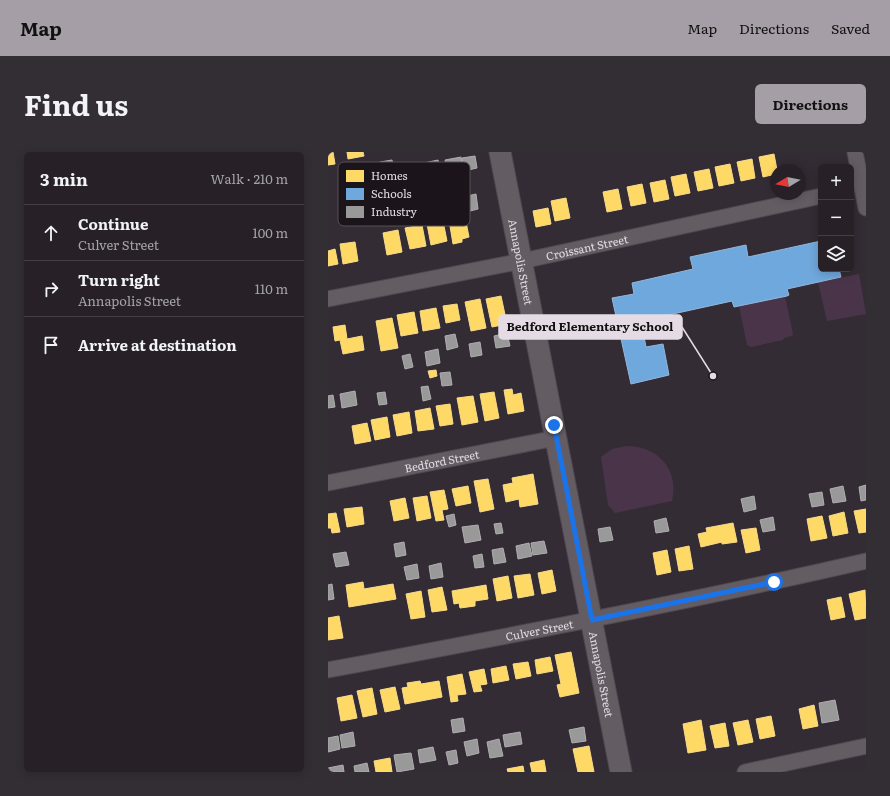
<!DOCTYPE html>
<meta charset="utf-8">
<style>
body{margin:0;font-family:Literata,serif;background:#332e33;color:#f1f3f6}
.controls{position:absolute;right:12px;top:12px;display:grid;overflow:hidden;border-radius:6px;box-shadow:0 2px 10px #0003}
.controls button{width:36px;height:36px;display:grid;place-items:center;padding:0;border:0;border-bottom:1px solid #433e44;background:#272127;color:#f1f3f6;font:20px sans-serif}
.compass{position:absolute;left:442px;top:12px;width:36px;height:36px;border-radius:50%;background:#272127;box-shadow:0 2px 10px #0003;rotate:260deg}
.stop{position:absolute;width:12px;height:12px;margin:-9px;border:3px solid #1a73e8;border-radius:50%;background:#fff}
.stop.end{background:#1a73e8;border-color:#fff;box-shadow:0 1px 4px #0008}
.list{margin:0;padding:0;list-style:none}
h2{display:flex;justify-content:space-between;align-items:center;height:52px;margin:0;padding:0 16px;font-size:17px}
h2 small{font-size:13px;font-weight:400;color:#a4a3a7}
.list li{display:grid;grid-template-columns:26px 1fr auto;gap:12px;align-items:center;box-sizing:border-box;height:56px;padding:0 16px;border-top:1px solid #433e44}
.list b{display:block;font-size:15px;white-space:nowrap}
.list p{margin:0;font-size:13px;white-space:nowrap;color:#a4a3a7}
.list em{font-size:13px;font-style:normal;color:#a4a3a7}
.icon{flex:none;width:22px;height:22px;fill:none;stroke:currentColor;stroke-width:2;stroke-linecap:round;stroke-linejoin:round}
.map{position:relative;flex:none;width:538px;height:620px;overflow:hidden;border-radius:6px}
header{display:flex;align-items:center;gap:24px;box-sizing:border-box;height:56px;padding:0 20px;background:#a69ea6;color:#111}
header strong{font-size:19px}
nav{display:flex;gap:22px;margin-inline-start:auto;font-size:14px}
.intro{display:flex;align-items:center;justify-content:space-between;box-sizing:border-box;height:96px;padding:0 24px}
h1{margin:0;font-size:28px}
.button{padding:10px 18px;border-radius:6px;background:#a69ea6;color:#111;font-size:14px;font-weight:700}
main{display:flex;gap:24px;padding:0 24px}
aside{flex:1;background:#272127;border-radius:6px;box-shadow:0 2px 10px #0003}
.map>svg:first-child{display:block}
.green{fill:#4a344a}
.homes{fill:#ffd966;stroke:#f7da8c}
.schools{fill:#6fa8dc;stroke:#92b7de}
.industry{fill:#999;stroke:#b0adb0}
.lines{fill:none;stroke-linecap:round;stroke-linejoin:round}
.street-casing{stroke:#504850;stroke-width:17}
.secondary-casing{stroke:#504850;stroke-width:23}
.street{stroke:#635d63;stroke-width:15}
.secondary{stroke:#635d63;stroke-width:21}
.route{stroke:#1a73e8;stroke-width:5}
.labels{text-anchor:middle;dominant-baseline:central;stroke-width:4;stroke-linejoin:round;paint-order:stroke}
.street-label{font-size:11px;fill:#e4dbe4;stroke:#1b141a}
.key{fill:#1b141a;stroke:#575057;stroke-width:1}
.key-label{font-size:11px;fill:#e4dbe4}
.leader{fill:none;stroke:#e4dbe4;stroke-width:1.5}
.callout-dot{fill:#e4dbe4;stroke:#1b141a;stroke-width:1.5}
.callout{fill:#e4dbe4;stroke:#e4dbe4;stroke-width:1.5}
.callout-label{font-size:12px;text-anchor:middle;font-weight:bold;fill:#111}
</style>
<header>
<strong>Map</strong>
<nav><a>Map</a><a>Directions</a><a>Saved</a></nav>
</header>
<div class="intro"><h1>Find us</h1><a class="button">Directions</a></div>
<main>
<aside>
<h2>3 min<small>Walk · 210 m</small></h2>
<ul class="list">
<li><svg class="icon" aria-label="ahead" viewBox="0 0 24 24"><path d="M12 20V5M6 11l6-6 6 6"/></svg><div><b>Continue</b><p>Culver Street</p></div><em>100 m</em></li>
<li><svg class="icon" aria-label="right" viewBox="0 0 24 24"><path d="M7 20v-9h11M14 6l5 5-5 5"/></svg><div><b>Turn right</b><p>Annapolis Street</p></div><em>110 m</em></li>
<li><svg class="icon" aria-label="arrive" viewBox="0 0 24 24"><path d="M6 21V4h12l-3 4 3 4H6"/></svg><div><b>Arrive at destination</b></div></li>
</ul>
</aside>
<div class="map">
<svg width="538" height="620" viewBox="0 0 538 620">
<rect width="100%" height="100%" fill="#342c34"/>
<g class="green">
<path d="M 531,122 L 538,162 L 499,169 L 490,130 Z"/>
<path d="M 457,144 L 465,182 L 464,184 L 456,186 L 455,188 L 423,195 L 419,193 L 411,154 Z"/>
<path d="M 298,294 C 330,294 351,317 344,349 L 287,361 L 280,353 L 273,305 L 284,297 Z"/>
</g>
<g class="homes">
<path d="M 0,0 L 5,0 L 7,12 L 0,13 Z"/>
<path d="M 19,0 L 35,0 L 36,4 L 20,7 Z"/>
<path d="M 446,2 L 449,18 L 448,22 L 435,25 L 431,5 Z"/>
<path d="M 424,7 L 427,26 L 413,29 L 409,10 Z"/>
<path d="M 402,12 L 406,31 L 391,34 L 387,15 Z"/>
<path d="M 381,17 L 385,36 L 370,39 L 366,20 Z"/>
<path d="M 358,22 L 362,41 L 347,44 L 343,25 Z"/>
<path d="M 337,28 L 341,47 L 326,50 L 322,31 Z"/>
<path d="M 314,32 L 318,51 L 303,54 L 299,35 Z"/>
<path d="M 290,37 L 294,57 L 279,60 L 275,40 Z"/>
<path d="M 238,46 L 242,66 L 227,69 L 223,49 Z"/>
<path d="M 220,56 L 223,72 L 208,75 L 205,59 Z"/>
<path d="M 137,65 L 141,85 L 134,87 L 134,90 L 125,92 L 121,68 Z"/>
<path d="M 115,69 L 119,89 L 103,93 L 99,72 Z"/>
<path d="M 94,73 L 98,94 L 82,97 L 77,76 Z"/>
<path d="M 70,78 L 74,100 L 59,103 L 55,81 Z"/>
<path d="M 27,90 L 30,109 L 15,112 L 12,92 Z"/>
<path d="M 7,97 L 10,112 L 0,114 L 0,99 Z"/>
<path d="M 173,144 L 179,172 L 164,175 L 158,147 Z"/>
<path d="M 152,147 L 158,176 L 143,179 L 137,150 Z"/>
<path d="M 129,152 L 132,168 L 118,171 L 115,154 Z"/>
<path d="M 108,156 L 112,176 L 95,179 L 92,159 Z"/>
<path d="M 86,160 L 90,181 L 73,184 L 69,163 Z"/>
<path d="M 64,166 L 70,196 L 53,199 L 48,169 Z"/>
<path d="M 17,173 L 19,187 L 34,184 L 36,198 L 15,202 L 12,188 L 7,189 L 5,175 Z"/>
<path d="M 108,218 L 109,224 L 102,226 L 100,219 Z"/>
<path d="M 184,237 L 185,243 L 193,241 L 196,259 L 180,262 L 176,238 Z"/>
<path d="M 166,240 L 171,266 L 157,269 L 152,242 Z"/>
<path d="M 145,244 L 150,270 L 134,273 L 129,246 Z"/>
<path d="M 122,252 L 125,272 L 112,274 L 108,254 Z"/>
<path d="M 102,256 L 106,277 L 90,279 L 87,259 Z"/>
<path d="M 81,260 L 84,281 L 69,284 L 65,263 Z"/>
<path d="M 59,265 L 62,285 L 47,288 L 43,268 Z"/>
<path d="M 39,271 L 43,289 L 27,292 L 24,274 Z"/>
<path d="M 205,322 L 210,352 L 192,355 L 191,347 L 178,350 L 175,333 L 185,331 L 184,326 Z"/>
<path d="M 160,327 L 166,357 L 152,360 L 146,329 Z"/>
<path d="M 140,334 L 143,351 L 128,354 L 124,337 Z"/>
<path d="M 116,338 L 120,357 L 114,358 L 116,368 L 108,369 L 102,340 Z"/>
<path d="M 99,344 L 103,366 L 89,369 L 85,346 Z"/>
<path d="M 77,346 L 81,366 L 66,369 L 62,349 Z"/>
<path d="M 34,355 L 36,372 L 19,375 L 16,357 Z"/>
<path d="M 538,357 L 538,380 L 531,381 L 526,359 Z"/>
<path d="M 516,360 L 520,381 L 505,384 L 501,364 Z"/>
<path d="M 8,361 L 12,380 L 4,381 L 3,376 L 0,376 L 0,362 Z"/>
<path d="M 494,364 L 499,386 L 483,389 L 479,367 Z"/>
<path d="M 405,371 L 409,390 L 394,392 L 394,390 L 373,395 L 370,382 L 379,380 L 378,376 Z"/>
<path d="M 428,376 L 432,398 L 418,401 L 413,378 Z"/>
<path d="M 361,394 L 365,417 L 351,419 L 347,397 Z"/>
<path d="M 339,398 L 343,420 L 329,423 L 325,401 Z"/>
<path d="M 224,418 L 228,439 L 214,442 L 210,421 Z"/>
<path d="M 202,422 L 206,443 L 190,446 L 186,424 Z"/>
<path d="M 180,424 L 184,446 L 169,449 L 165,427 Z"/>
<path d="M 35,430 L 36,437 L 65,432 L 68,447 L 21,455 L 18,433 Z"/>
<path d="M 158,433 L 160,447 L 147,449 L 147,454 L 132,456 L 131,451 L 126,452 L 124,439 Z"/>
<path d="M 114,435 L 119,458 L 104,460 L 100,438 Z"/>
<path d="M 537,438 L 538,466 L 527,468 L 521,442 Z"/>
<path d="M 93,439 L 97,465 L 83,467 L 78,442 Z"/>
<path d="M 513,445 L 517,465 L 503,468 L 499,448 Z"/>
<path d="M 11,464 L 15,486 L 0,488 L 0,466 Z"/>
<path d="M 243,500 L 251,541 L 232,545 L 229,533 L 233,532 L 227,503 Z"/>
<path d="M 222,505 L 225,519 L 209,522 L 207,508 Z"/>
<path d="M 200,510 L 203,524 L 188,527 L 185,512 Z"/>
<path d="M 178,514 L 181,528 L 165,531 L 163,517 Z"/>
<path d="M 156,517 L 159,532 L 152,533 L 154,539 L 146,540 L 141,520 Z"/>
<path d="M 134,522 L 138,542 L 129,543 L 130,549 L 123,550 L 119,525 Z"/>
<path d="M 92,529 L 93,532 L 111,529 L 114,545 L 77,552 L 74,536 L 80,535 L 79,531 Z"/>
<path d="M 67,535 L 72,557 L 57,560 L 52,538 Z"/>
<path d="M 44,536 L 49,562 L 35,565 L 29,539 Z"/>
<path d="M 24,543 L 29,566 L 13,569 L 9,546 Z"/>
<path d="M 486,553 L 490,574 L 475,577 L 471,557 Z"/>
<path d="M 443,564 L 447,584 L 432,587 L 428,567 Z"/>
<path d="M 373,568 L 378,598 L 360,601 L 355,572 Z"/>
<path d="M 420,568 L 425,590 L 410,593 L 405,571 Z"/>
<path d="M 397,571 L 401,594 L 387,596 L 382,574 Z"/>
<path d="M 261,594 L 266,620 L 250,620 L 245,597 Z"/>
<path d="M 62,606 L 64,620 L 48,620 L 46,609 Z"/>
<path d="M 216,608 L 218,620 L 204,620 L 202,611 Z"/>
<path d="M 195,614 L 196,620 L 180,620 L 179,617 Z"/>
</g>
<path class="schools" d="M 493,89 L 493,117 L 511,117 L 513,125 L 459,137 L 461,143 L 459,144 L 406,155 L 404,149 L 313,169 L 318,195 L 335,192 L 341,223 L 303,232 L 284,146 L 306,142 L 304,131 L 365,117 L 362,105 L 418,93 L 420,105 Z"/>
<g class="industry">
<path d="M 147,4 L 149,16 L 136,19 L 134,6 Z"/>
<path d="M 133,5 L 135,19 L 120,22 L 117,8 Z"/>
<path d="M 64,8 L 69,32 L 57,35 L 52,10 Z"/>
<path d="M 110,8 L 113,23 L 99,25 L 96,11 Z"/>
<path d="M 148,42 L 150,57 L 138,60 L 135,45 Z"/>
<path d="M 179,181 L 182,194 L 168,196 L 166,184 Z"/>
<path d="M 127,182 L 130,195 L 119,198 L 117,184 Z"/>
<path d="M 152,190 L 154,203 L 143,205 L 141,192 Z"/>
<path d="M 110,197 L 112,211 L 99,214 L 97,200 Z"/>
<path d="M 82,202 L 85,215 L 77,217 L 74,204 Z"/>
<path d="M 122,220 L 124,233 L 114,234 L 112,221 Z"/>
<path d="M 100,234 L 103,247 L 95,249 L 93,235 Z"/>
<path d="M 27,239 L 29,253 L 14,256 L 12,242 Z"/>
<path d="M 57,240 L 59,252 L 51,253 L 49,241 Z"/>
<path d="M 5,243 L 7,255 L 0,256 L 0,244 Z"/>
<path d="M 538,333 L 538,348 L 533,349 L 531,335 Z"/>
<path d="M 515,334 L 518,349 L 505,351 L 502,337 Z"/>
<path d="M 494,340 L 496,353 L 484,355 L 481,342 Z"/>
<path d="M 426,344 L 428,357 L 416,360 L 413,347 Z"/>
<path d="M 126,362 L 128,373 L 121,375 L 118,364 Z"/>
<path d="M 445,365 L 447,378 L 435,380 L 432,368 Z"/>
<path d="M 338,366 L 341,379 L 328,381 L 326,369 Z"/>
<path d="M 173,371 L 175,381 L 168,382 L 166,372 Z"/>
<path d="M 150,373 L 153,388 L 137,391 L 134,375 Z"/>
<path d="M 282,375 L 285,388 L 272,390 L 270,377 Z"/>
<path d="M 216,389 L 219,401 L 205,403 L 203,391 Z"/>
<path d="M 76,390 L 78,403 L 68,405 L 66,392 Z"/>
<path d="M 201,391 L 204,404 L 190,407 L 188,394 Z"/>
<path d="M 175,396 L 178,410 L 166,412 L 164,398 Z"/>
<path d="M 18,400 L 21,413 L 8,415 L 5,402 Z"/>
<path d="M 154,402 L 156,415 L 147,416 L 145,404 Z"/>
<path d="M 113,411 L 115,425 L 103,427 L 101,414 Z"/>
<path d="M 89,412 L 91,426 L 79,428 L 76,415 Z"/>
<path d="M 4,432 L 6,447 L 0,448 L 0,433 Z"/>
<path d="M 507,548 L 511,568 L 494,571 L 491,551 Z"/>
<path d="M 135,566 L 137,579 L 125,581 L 123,568 Z"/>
<path d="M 256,575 L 258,589 L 244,591 L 241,578 Z"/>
<path d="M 25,580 L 27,594 L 14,596 L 12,583 Z"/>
<path d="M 192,580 L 194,592 L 177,595 L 175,583 Z"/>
<path d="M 10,584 L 12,597 L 0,600 L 0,586 Z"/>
<path d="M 149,587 L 151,601 L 139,604 L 136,590 Z"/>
<path d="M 171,587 L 175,604 L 162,606 L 159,590 Z"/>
<path d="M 105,595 L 108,608 L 92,611 L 90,598 Z"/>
<path d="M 128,598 L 130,611 L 121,613 L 118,600 Z"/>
<path d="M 83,601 L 86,617 L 69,620 L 66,603 Z"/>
<path d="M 39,611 L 41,620 L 27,620 L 26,614 Z"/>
<path d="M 15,613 L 16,620 L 1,620 L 0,616 Z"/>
</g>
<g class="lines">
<defs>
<g id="street">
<path d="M 527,0 L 538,56"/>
<path id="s1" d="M 0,147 L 194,109 L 493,44"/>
<path id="s2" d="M 0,331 L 228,286"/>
<path id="s3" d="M 0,518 C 180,484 360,450 538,409"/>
<path d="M 417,620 L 538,594"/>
</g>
<g id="secondary">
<path id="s4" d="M 172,0 L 293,620"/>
</g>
</defs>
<use href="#street" class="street-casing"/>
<use href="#secondary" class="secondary-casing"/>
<use href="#street" class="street"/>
<use href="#secondary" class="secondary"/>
</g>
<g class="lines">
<path class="route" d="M 226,273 L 264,468 L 446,430"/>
</g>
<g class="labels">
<g class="street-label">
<text stroke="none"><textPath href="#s1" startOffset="264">Croissant Street</textPath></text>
<text stroke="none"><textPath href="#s4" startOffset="112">Annapolis Street</textPath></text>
<text stroke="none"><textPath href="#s2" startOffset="116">Bedford Street</textPath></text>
<text stroke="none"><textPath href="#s3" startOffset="215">Culver Street</textPath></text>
<text stroke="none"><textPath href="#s4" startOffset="532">Annapolis Street</textPath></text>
</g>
</g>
<rect x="10" y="10" width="132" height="64" rx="6" class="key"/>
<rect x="18" y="18" width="18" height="12" fill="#ffd966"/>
<rect x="18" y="36" width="18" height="12" fill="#6fa8dc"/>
<rect x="18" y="54" width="18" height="12" fill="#999"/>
<g class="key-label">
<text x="43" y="28">Homes</text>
<text x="43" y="46">Schools</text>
<text x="43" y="64">Industry</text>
</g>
<path class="leader" d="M385 224L354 175"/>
<circle class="callout-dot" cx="385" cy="224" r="4"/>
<rect class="callout" x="171" y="163" width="183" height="24" rx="4"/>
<g class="callout-label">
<text x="262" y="179">Bedford Elementary School</text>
</g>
</svg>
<div class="controls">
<button>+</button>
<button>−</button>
<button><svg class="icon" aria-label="layers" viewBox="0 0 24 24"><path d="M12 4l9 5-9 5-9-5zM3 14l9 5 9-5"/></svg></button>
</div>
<svg class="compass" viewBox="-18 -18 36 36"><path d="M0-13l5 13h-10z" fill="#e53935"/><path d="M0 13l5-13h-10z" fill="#a4a3a7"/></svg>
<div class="stop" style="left:446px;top:430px"></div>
<div class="stop end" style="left:226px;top:273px"></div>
</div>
</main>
